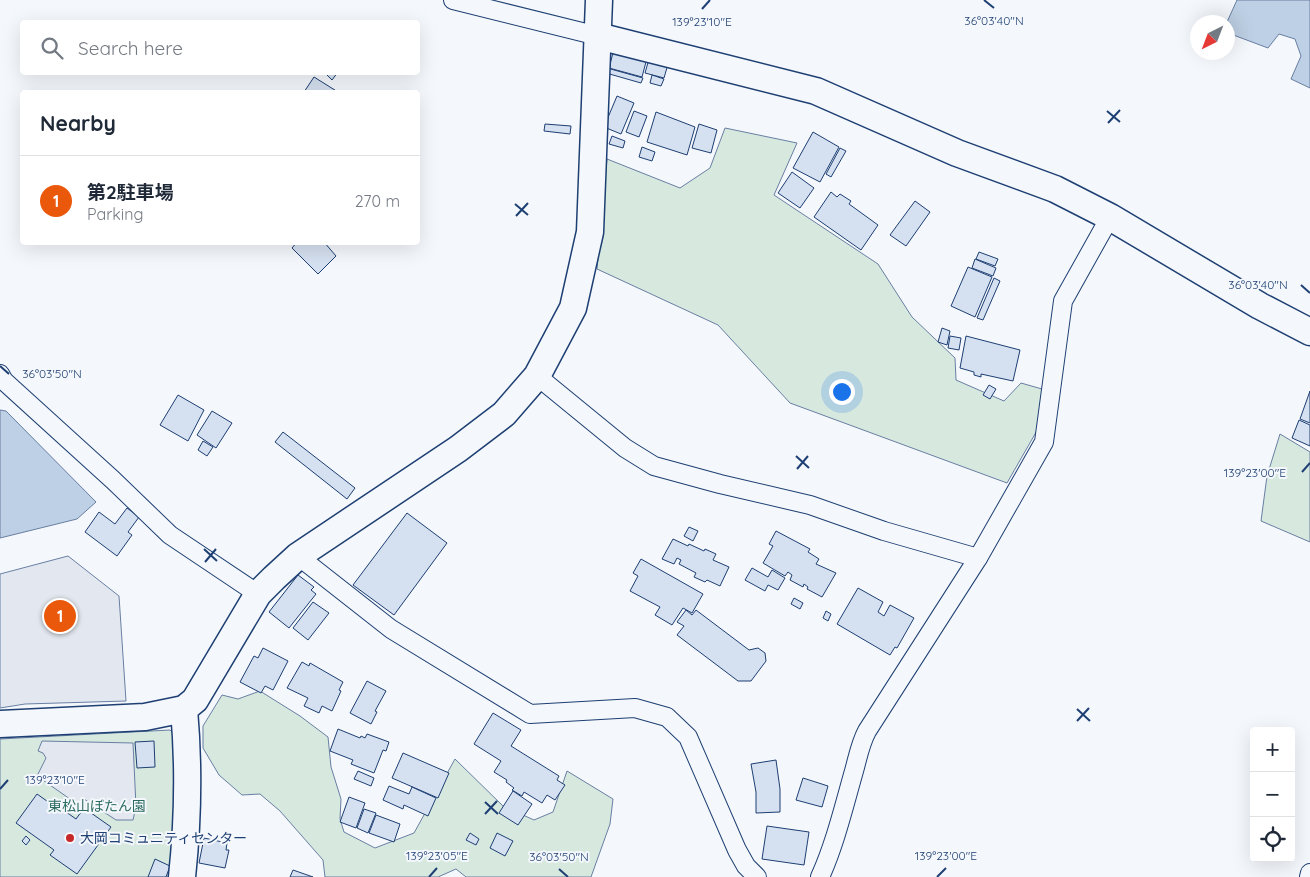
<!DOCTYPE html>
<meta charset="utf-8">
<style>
body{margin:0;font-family:Quicksand,"Noto Sans JP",sans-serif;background:#f2f2f3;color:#1f2937}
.controls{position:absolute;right:15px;bottom:15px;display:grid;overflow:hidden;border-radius:5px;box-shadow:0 5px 20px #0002}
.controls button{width:45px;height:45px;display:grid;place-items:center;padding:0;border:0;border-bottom:1px solid #e0e1e3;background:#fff;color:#1f2937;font:25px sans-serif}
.compass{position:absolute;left:1190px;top:15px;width:45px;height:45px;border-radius:50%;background:#fff;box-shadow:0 5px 20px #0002;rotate:222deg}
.you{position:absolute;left:841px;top:391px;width:18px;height:18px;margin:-12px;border:4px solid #fff;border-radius:50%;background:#1a73e8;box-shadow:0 0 0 8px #1a73e833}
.badge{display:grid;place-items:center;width:32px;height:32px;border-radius:50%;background:#ea580c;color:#fff;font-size:16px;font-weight:700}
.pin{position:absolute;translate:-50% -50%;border:2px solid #fff;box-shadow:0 1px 5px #0006}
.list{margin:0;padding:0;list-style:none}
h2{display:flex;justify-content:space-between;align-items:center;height:65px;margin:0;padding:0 20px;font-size:21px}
h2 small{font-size:16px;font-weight:400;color:#747a83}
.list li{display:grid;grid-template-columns:32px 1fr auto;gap:15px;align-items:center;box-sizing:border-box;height:90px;padding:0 20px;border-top:1px solid #e0e1e3}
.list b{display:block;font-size:19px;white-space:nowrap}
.list p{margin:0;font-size:16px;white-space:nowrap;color:#747a83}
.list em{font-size:16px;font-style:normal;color:#747a83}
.icon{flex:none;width:28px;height:28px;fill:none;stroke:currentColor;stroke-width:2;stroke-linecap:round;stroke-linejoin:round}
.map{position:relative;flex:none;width:1310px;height:877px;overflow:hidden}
.search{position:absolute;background:#fff;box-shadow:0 5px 20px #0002;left:20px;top:20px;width:400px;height:55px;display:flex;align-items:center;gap:12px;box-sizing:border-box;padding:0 18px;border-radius:5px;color:#747a83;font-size:19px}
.panel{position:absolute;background:#fff;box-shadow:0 5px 20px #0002;left:20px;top:90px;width:400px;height:155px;border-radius:5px}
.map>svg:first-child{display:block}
.green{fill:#d7e8df;stroke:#687fa3}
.parking{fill:#e3e8f0;stroke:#687fa3}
.water{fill:#bed0e5;stroke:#687fa3}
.building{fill:#d5e0f0;stroke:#1d3f73}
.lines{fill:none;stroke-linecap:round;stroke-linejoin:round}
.street-casing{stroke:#1d3f73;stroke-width:20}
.secondary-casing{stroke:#1d3f73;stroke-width:29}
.street{stroke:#f4f7fb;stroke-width:18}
.secondary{stroke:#f4f7fb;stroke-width:26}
.ticks{fill:none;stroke:#1d3f73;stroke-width:2}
.poi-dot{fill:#c62828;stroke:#f4f7fb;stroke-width:2}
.labels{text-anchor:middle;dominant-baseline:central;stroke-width:4;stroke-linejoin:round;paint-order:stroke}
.park-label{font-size:14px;fill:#2c6c60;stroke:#f4f7fb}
.poi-label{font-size:14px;fill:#1d3f73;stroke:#f4f7fb;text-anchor:start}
.ticks-label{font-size:12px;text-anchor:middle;fill:#1d3f73;stroke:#f4f7fb;stroke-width:4;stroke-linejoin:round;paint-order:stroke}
</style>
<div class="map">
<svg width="1310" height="877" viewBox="0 0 1310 877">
<rect width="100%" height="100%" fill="#f4f7fb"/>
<g class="green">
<path d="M 725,128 L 797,143 L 774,195 L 878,264 L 912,317 L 955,358 L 956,380 L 1004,401 L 1021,383 L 1042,389 L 1039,427 L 1007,483 L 790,403 L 718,325 L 597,269 L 607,159 L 680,188 L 710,168 Z"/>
<path d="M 1280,434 L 1310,452 L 1310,542 L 1261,521 L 1267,476 Z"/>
<path d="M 260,691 L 300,716 L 328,737 L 331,767 L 341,799 L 340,819 L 344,832 L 375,848 L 414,833 L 455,759 L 503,806 L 534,820 L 553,812 L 567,771 L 613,799 L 610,824 L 591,877 L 466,877 L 456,869 L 438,877 L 325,877 L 323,860 L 280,811 L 260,794 L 242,795 L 219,775 L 203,748 L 203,726 L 222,695 L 238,699 Z"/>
<path d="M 170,730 L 175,735 L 178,766 L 172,877 L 0,877 L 0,739 Z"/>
</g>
<g class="parking">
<path d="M 68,556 L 119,596 L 126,701 L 25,704 L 0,708 L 0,574 Z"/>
<path d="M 42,741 L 133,743 L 136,806 L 133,820 L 116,820 L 84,799 L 80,806 L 37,776 L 46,758 L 43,753 L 38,751 Z"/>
</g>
<g class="water">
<path d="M 1237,0 L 1310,0 L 1310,88 L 1291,79 L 1301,56 L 1295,39 L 1279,34 L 1268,48 L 1228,33 L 1227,22 Z"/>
<path d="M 0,410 L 6,411 L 96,502 L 77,519 L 0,538 Z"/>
</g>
<g class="building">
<path d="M 614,49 L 647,58 L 642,77 L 609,68 Z"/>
<path d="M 649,59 L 668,64 L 664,78 L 645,73 Z"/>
<path d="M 607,68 L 643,78 L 641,83 L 606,73 Z"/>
<path d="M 324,72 L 338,72 L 332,80 Z"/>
<path d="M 652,75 L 664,79 L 661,86 L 650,83 Z"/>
<path d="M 314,77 L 338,92 L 304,92 Z"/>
<path d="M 617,96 L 634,103 L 621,134 L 604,127 Z"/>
<path d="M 634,111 L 647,116 L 639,137 L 626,132 Z"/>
<path d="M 656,112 L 695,127 L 687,155 L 647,142 Z"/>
<path d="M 545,124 L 571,126 L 570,134 L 544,131 Z"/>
<path d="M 699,124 L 717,130 L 711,153 L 692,148 Z"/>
<path d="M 813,132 L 839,147 L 820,182 L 793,168 Z"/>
<path d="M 612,136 L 625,141 L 623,148 L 609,144 Z"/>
<path d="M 642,147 L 655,152 L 652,161 L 639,157 Z"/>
<path d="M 840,148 L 846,151 L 831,177 L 826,174 Z"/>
<path d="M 792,172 L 814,188 L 800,208 L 778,193 Z"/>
<path d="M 831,192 L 837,197 L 840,194 L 851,201 L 849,204 L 878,225 L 861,250 L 814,217 Z"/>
<path d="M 915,201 L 930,212 L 906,246 L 890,235 Z"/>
<path d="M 297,242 L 324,242 L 336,256 L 318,274 L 292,248 Z"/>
<path d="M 979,252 L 998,259 L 995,266 L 976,259 Z"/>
<path d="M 975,259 L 996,268 L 993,276 L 972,268 Z"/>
<path d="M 968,267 L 992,277 L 975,317 L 951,306 Z"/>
<path d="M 994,278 L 1000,281 L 983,320 L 977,318 Z"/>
<path d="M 942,328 L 950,331 L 947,345 L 938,342 Z"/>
<path d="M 950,336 L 961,338 L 959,350 L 948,348 Z"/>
<path d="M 966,336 L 1020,350 L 1013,381 L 981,374 L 981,377 L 974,375 L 974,372 L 960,368 Z"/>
<path d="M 989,385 L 996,389 L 990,399 L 983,395 Z"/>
<path d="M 1310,391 L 1310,423 L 1300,419 Z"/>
<path d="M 178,395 L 204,410 L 188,441 L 160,425 Z"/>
<path d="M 212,411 L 232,423 L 216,448 L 197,435 Z"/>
<path d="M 1299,420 L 1310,425 L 1310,446 L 1292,438 Z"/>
<path d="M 283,432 L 355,488 L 347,499 L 275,442 Z"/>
<path d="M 203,441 L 213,447 L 207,456 L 198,450 Z"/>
<path d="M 127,508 L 139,517 L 128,532 L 132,535 L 117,556 L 85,532 L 99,512 L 115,524 Z"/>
<path d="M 407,513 L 447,543 L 394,615 L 353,585 Z"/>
<path d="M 689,527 L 698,531 L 693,541 L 684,536 Z"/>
<path d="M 776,531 L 810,549 L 808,552 L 819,559 L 816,564 L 836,573 L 822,597 L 807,589 L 808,587 L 804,584 L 803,587 L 790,580 L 792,575 L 788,572 L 785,576 L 763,563 L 773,546 L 769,544 Z"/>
<path d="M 673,539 L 688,546 L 689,544 L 704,551 L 705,549 L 716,554 L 713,560 L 729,567 L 720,586 L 707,580 L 705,582 L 694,577 L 696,573 L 679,564 L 681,560 L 677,558 L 674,564 L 662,559 Z"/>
<path d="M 641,559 L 703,594 L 692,613 L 683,608 L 672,625 L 655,615 L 660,607 L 630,591 L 638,576 L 633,573 Z"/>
<path d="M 752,568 L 768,577 L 772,570 L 785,578 L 778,590 L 768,585 L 765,591 L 745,580 Z"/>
<path d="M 298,575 L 314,587 L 311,590 L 316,594 L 289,628 L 269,612 Z"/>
<path d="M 858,588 L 883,602 L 878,612 L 884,616 L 890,605 L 914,618 L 897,648 L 895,647 L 890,655 L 837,624 Z"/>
<path d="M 794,598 L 803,603 L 800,609 L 791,604 Z"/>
<path d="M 313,602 L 329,613 L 308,640 L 293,628 Z"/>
<path d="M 686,610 L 692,615 L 696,610 L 749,650 L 758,648 L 765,653 L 766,661 L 751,681 L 738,681 L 677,635 L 684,626 L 677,622 Z"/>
<path d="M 826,611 L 831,614 L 828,621 L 823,618 Z"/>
<path d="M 263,648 L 288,661 L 273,690 L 265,686 L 261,693 L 240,682 L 254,656 L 258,658 Z"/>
<path d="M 302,662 L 309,666 L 310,663 L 343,682 L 339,690 L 341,691 L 332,711 L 322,706 L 319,713 L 304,706 L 308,698 L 287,688 Z"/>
<path d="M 367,681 L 386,691 L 375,711 L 377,712 L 371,724 L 350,713 Z"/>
<path d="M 493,713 L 521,730 L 511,746 L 559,776 L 557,780 L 565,785 L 555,800 L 547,795 L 542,803 L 524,792 L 522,796 L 512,790 L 514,788 L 506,782 L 507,780 L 494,772 L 501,761 L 474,744 Z"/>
<path d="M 338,729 L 360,738 L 361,736 L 365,738 L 367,734 L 389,742 L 386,751 L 383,750 L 374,773 L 351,764 L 353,760 L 330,751 Z"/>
<path d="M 154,741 L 155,767 L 137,768 L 135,742 Z"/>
<path d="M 403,753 L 449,773 L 438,798 L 392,778 Z"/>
<path d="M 776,760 L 780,789 L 780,812 L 756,813 L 756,792 L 751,764 Z"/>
<path d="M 358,771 L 374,778 L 371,786 L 354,779 Z"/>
<path d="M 803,778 L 828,786 L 822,807 L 796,800 Z"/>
<path d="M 389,786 L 409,794 L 412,787 L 436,798 L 428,816 L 404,805 L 403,809 L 383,800 Z"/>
<path d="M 513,791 L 532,804 L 518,825 L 499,813 Z"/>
<path d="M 37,794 L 61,811 L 62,809 L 76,819 L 84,808 L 111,827 L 77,874 L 50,855 L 54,850 L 16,823 Z"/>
<path d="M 349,797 L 365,803 L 356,828 L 340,822 Z"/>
<path d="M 364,809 L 376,813 L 368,833 L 357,828 Z"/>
<path d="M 376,815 L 400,824 L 394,842 L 369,833 Z"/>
<path d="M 767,826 L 809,832 L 804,865 L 762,859 Z"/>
<path d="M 470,833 L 479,839 L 476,845 L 466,840 Z"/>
<path d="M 497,833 L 513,841 L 505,856 L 490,848 Z"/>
<path d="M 26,836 L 30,840 L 26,845 L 22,841 Z"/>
<path d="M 204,838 L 227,843 L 226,850 L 229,850 L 225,868 L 199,863 Z"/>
<path d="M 155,859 L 170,866 L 166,877 L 148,877 Z"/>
<path d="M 293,870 L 313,877 L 290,877 Z"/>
</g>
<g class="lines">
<defs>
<g id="street">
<path d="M 453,0 L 598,36"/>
<path d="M 0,374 L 4,381 L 113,480 L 170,535 L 258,594"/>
<path d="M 537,376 L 625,448 L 654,466 L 720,484 L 810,505 L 884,531 L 978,558"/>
<path d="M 298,556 L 391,629 L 530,714 L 635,708 L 667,717 L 688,737 L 737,850 L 746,866 L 757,877"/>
<path d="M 820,877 C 835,844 844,806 854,771 C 858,757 860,744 867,731 L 978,558 L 1044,442 L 1063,301 L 1110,217"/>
<path d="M 1309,877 L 1310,873"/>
</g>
<g id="secondary">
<path d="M 598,36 L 816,91 L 957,153 L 1055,189 L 1110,217 L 1260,306 L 1310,332"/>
<path d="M 0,724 L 145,717 L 184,709 L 195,700 L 258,594 L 274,578 L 298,556 L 458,449 L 504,414 L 537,376 L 573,308 L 590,232 L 599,0"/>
<path d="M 182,877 C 188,821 189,765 184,709"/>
</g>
</defs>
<use href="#street" class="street-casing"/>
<use href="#secondary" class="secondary-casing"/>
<use href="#street" class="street"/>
<use href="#secondary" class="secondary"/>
</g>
<path class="ticks" d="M 984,0 L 994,8M 702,9 L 710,0M 1107,111 L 1120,122M 1108,123 L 1120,110M 515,204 L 528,215M 516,216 L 528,203M 1301,285 L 1310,293M 0,366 L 9,374M 796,456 L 809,468M 797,469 L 808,456M 1302,472 L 1310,463M 204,549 L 217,561M 205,562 L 216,549M 1077,709 L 1090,721M 1077,721 L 1089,708M 0,789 L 8,780M 485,802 L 498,814M 485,814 L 497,801M 559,869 L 568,877M 429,877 L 437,868M 937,877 L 946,868"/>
<circle class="poi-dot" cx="70" cy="838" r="5"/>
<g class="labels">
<g class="park-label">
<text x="97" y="806">東松山ぼたん園</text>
</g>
<g class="poi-label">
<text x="80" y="838">大岡コミュニティセンター</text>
</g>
</g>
<g class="ticks-label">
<text x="994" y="25">36°03'40"N</text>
<text x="702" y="26">139°23'10"E</text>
<text x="1258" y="289">36°03'40"N</text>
<text x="52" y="378">36°03'50"N</text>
<text x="1255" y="477">139°23'00"E</text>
<text x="55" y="784">139°23'10"E</text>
<text x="437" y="860">139°23'05"E</text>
<text x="946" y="860">139°23'00"E</text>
<text x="559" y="861">36°03'50"N</text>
</g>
</svg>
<div class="controls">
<button>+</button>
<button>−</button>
<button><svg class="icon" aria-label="locate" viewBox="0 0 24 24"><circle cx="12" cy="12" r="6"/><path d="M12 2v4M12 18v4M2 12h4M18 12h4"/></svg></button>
</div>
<svg class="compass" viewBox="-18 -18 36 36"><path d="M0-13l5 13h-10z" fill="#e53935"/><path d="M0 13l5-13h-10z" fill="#747a83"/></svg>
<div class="you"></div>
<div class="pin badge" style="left:60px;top:616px">1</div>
<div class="search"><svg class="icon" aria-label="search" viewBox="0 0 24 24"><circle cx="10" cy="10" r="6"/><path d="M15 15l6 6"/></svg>Search here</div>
<section class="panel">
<h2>Nearby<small></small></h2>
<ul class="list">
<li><span class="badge">1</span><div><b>第2駐車場</b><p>Parking</p></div><em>270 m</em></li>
</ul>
</section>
</div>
